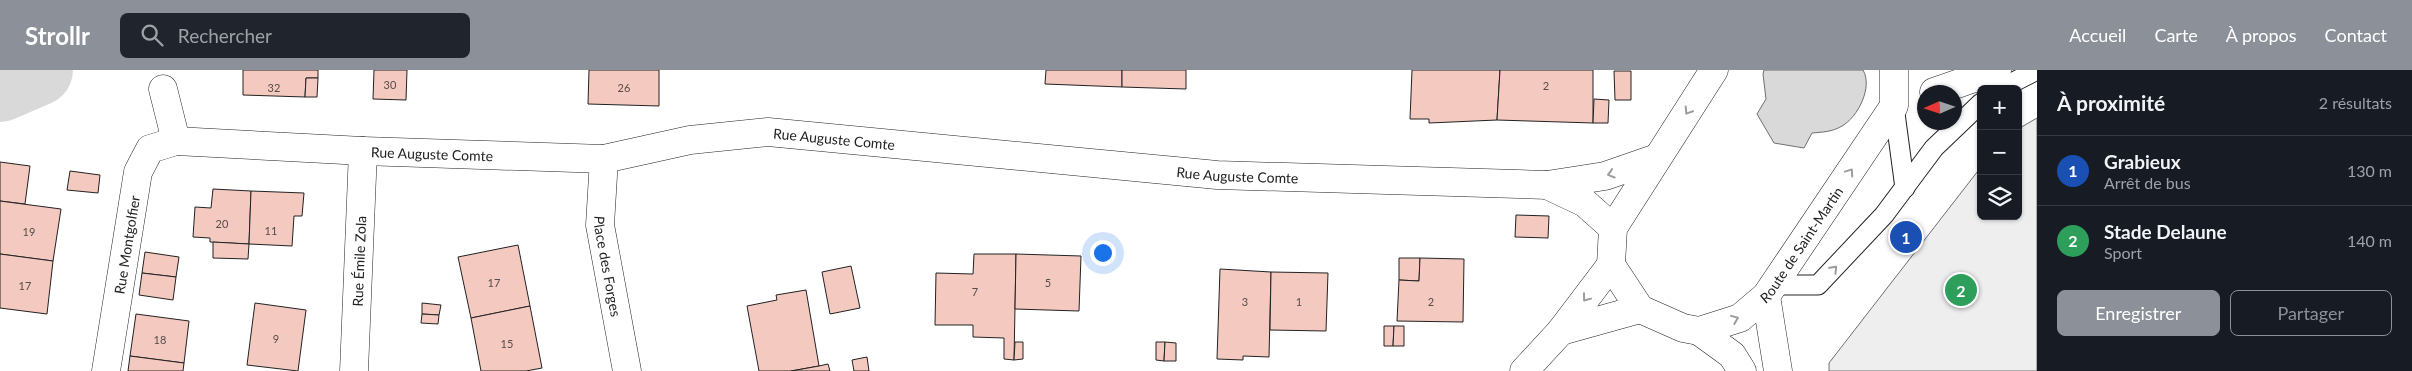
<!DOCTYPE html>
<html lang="fr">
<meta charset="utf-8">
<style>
body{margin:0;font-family:Lato,sans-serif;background:#20242c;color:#f1f3f6}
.controls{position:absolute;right:15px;top:15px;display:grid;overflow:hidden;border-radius:8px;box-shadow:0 1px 4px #0004}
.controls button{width:45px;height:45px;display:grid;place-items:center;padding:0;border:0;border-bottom:1px solid #363941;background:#171b24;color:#f1f3f6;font:25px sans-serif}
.compass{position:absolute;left:1917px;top:15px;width:45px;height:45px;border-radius:50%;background:#171b24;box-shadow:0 1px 4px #0004;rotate:267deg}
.you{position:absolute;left:1102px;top:182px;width:18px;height:18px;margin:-12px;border:4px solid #fff;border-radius:50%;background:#1a73e8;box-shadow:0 0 0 8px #1a73e833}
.badge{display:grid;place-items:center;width:32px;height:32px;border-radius:50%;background:#8c9099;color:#fff;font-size:16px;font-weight:700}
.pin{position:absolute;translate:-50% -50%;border:2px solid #fff;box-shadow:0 1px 5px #0006}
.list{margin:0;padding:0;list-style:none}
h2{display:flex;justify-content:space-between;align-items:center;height:65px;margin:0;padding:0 20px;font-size:21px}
h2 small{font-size:16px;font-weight:400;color:#9ea1a6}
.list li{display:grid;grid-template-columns:32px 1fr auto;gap:15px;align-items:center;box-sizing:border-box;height:70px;padding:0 20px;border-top:1px solid #363941}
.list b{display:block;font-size:19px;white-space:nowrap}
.list p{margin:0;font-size:16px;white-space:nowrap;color:#9ea1a6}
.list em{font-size:16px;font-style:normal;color:#9ea1a6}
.actions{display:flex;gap:10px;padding:15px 20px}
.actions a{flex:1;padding:11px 0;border:1px solid #8c9099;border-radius:8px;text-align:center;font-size:18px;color:#8c9099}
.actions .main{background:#8c9099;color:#fff}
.icon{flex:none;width:28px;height:28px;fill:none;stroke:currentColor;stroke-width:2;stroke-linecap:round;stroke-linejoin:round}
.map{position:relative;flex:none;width:2037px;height:301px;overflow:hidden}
header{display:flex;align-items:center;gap:30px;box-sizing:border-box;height:70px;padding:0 25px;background:#8c9099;color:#fff}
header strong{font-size:24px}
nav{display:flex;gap:28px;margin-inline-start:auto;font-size:18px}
.search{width:350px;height:45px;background:#20242c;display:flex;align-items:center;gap:12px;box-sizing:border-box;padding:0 18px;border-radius:8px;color:#9ea1a6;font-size:19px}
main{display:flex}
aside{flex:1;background:#171b24}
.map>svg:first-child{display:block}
.green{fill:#eee;stroke:#6f6f6f}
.water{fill:#d9d9d9;stroke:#6f6f6f}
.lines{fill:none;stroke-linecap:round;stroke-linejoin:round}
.river{stroke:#d9d9d9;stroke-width:72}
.building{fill:#f3c9c0;stroke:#222}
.service-casing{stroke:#222;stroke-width:21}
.minor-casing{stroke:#222;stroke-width:29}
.secondary-casing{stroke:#222;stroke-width:29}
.primary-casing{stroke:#222;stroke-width:29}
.service{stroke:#fff;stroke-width:19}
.minor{stroke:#fff;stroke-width:28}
.secondary{stroke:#fff;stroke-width:28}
.primary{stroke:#fff;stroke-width:28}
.oneway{stroke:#9c9c9c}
.labels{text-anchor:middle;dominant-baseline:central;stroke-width:4;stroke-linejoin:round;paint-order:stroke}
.number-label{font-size:11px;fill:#564c4a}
.street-label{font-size:14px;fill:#222;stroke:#fff}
</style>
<header>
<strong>Strollr</strong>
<div class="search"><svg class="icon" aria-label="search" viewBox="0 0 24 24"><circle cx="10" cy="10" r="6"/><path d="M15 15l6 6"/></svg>Rechercher</div>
<nav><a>Accueil</a><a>Carte</a><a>À propos</a><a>Contact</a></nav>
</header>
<main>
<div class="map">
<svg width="2037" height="301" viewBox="0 0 2037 301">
<rect width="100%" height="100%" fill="#fff"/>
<path class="green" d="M 2037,48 L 2037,301 L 1829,301 L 1829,293 L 1981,97 L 1981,146 L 2018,146 L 2018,59 Z"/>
<path class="water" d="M 1764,0 L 1863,0 C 1873,17 1858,47 1842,56 C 1832,62 1823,62 1812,63 L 1804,78 L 1774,73 L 1757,44 L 1766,29 L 1763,4 Z"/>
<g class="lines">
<path class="river" d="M 0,16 L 37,0"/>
</g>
<g class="building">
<path d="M 243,0 L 318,0 L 318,8 L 306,8 L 305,27 L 243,25 Z"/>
<path d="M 374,0 L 407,0 L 406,30 L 373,29 Z"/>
<path d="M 589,0 L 659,0 L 659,36 L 588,34 Z"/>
<path d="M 1046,0 L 1122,0 L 1122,17 L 1045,14 Z"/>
<path d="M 1122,0 L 1186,0 L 1186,19 L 1122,17 Z"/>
<path d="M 1412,0 L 1500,0 L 1497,50 L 1429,53 L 1429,49 L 1410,49 Z"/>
<path d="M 1500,0 L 1593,0 L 1593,53 L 1497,50 Z"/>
<path d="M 1614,1 L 1631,1 L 1631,30 L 1615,30 Z"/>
<path d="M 306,8 L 318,8 L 317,27 L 305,27 Z"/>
<path d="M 1594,29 L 1609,30 L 1608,53 L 1593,53 Z"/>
<path d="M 0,92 L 30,96 L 25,134 L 0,131 Z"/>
<path d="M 70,101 L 100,105 L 98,123 L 67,120 Z"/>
<path d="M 213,119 L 251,121 L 249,174 L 210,172 L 210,168 L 193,167 L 195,137 L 211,138 Z"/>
<path d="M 251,121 L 304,123 L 302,146 L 294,146 L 292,176 L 249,174 Z"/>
<path d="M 0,131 L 61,139 L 53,191 L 0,184 Z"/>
<path d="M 1516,145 L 1549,146 L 1548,168 L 1515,167 Z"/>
<path d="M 213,172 L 249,174 L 248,189 L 213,188 Z"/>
<path d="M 518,175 L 530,236 L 471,248 L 458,187 Z"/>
<path d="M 145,182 L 179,187 L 176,207 L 142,203 Z"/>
<path d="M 0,184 L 53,191 L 47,244 L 0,238 Z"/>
<path d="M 974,184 L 1016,184 L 1014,290 L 1004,289 L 1004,268 L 973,267 L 973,255 L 935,255 L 936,203 L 973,204 Z"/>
<path d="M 1016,184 L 1081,186 L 1079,241 L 1015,239 Z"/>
<path d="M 1399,188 L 1420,188 L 1419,211 L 1399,210 Z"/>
<path d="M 1420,188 L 1464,189 L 1463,252 L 1397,251 L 1399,210 L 1419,211 Z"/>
<path d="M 851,196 L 860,238 L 830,244 L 822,202 Z"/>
<path d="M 1220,199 L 1271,202 L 1269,287 L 1243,286 L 1243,290 L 1217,289 Z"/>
<path d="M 1271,202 L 1328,203 L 1326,261 L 1270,260 Z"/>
<path d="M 142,203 L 176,207 L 173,230 L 139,225 Z"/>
<path d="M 806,220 L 819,296 L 791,301 L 759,301 L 747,236 L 777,230 L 776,225 Z"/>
<path d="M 255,233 L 306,240 L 298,301 L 247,295 Z"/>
<path d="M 422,233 L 441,235 L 439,245 L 422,244 Z"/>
<path d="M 530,236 L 542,298 L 526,301 L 481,301 L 471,248 Z"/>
<path d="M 136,244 L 189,251 L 184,293 L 130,286 Z"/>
<path d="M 422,244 L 439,245 L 438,254 L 421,253 Z"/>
<path d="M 1384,256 L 1394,256 L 1393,276 L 1384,276 Z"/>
<path d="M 1394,256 L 1404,256 L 1404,276 L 1393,276 Z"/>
<path d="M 1015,272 L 1023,272 L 1023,289 L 1014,290 Z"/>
<path d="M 1156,272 L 1165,272 L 1164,291 L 1156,290 Z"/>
<path d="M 1165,272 L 1176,273 L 1176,291 L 1164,291 Z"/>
<path d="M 130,286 L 184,293 L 183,301 L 128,301 Z"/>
<path d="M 867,287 L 869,301 L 854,301 L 852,290 Z"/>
<path d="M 828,294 L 830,301 L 791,301 L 819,296 Z"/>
</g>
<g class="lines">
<defs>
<g id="service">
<path d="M 2000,19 L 2037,0"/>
<path d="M 1894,36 L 1905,118"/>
<path d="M 1774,215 L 1818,215 L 1884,145 L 1934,78 L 1981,33"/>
</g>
<g id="minor">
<path d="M 163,19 L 176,71"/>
<path id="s1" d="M 604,89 L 600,155 L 627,301"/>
<path d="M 1547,115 L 1585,133 L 1613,158"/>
<path d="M 1766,226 L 1778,301"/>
<path d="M 1699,261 L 1732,285 L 1742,301"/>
<path id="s2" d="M 106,301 L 138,102 L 150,79 L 176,71 L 363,81 L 604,89 L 690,70 L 768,62 L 1217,105 L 1547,115 L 1605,106 L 1657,88"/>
<path id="s3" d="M 354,301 L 363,81"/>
</g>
<g id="secondary">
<path d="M 1561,261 L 1640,239"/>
<path d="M 1524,301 L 1561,261 L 1611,195"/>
</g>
<g id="primary">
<path id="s4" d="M 1714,0 L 1613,158 L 1611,195 L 1640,239 L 1683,258 L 1699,261 L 1740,248 L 1766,226 L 1894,36 L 1894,0"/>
<path d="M 1934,22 L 1997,0"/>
</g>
</defs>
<use href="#service" class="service-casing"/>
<use href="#minor" class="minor-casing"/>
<use href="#secondary" class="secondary-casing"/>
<use href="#primary" class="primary-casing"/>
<use href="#service" class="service"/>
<use href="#minor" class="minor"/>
<use href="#secondary" class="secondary"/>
<use href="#primary" class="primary"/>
</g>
<defs><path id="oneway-chevron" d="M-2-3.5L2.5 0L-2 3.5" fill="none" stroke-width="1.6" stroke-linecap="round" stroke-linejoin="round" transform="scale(1.25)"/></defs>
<g class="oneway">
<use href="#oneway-chevron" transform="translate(1688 41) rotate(123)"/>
<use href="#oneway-chevron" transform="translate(1850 102) rotate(-56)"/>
<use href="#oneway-chevron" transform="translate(1611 104) rotate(163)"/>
<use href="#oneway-chevron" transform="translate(1834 199) rotate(-46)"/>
<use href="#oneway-chevron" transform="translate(1586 228) rotate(127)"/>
<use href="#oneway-chevron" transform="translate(1735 249) rotate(-22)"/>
</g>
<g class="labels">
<g class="number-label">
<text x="390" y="14">30</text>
<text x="1546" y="15">2</text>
<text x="274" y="17">32</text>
<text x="624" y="17">26</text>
<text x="222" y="153">20</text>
<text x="271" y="160">11</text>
<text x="29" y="161">19</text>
<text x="494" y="212">17</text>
<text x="1048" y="212">5</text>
<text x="25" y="215">17</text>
<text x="975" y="221">7</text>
<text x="1245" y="231">3</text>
<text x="1299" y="231">1</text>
<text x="1431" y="231">2</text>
<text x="276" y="268">9</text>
<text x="160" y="269">18</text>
<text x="507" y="273">15</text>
</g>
<g class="street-label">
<text stroke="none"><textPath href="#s2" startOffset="916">Rue Auguste Comte</textPath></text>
<text stroke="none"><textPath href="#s2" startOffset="511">Rue Auguste Comte</textPath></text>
<text stroke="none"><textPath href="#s2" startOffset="1321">Rue Auguste Comte</textPath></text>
<text stroke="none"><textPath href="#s4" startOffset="480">Route de Saint-Martin</textPath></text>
<text stroke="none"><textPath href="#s2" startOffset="128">Rue Montgolfier</textPath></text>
<text stroke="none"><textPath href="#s3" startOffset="110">Rue Émile Zola</textPath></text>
<text stroke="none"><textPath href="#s1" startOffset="108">Place des Forges</textPath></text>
</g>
</g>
</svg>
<div class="controls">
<button>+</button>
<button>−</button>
<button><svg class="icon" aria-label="layers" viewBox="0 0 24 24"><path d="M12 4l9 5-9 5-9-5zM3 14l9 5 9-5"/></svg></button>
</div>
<svg class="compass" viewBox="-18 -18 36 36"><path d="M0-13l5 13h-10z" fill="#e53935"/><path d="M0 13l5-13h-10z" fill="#9ea1a6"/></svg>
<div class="you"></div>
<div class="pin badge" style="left:1906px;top:167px;background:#1a4fb4">1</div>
<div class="pin badge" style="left:1961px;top:220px;background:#2e9e5b">2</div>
</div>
<aside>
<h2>À proximité<small>2 résultats</small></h2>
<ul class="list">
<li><span class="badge" style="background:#1a4fb4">1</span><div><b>Grabieux</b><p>Arrêt de bus</p></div><em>130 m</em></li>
<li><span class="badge" style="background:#2e9e5b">2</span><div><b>Stade Delaune</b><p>Sport</p></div><em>140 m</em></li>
</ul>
<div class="actions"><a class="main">Enregistrer</a><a>Partager</a></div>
</aside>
</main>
